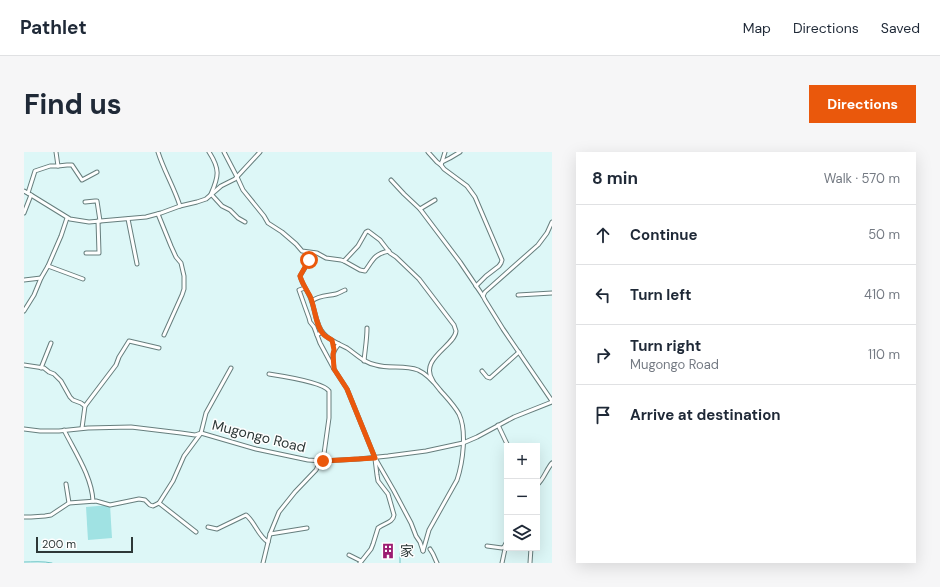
<!DOCTYPE html>
<meta charset="utf-8">
<style>
body{margin:0;font-family:"DM Sans","Noto Sans SC",sans-serif;background:#f6f6f7;color:#1f2937}
.controls{position:absolute;right:12px;bottom:12px;display:grid;overflow:hidden;border-radius:0px;box-shadow:0 4px 16px #0002}
.controls button{width:36px;height:36px;display:grid;place-items:center;padding:0;border:0;border-bottom:1px solid #e0e1e3;background:#fff;color:#1f2937;font:20px sans-serif}
.scale{position:absolute;left:12px;bottom:10px;width:97px;box-sizing:border-box;padding-left:4px;border:2px solid #2d3837;border-top:0;font-size:11px;line-height:14px;white-space:nowrap;color:#2d3837;-webkit-text-stroke:3px #fefefe;paint-order:stroke}
.stop{position:absolute;width:12px;height:12px;margin:-9px;border:3px solid #ea580c;border-radius:50%;background:#fff}
.stop.end{background:#ea580c;border-color:#fff;box-shadow:0 1px 4px #0008}
.list{margin:0;padding:0;list-style:none}
h2{display:flex;justify-content:space-between;align-items:center;height:52px;margin:0;padding:0 16px;font-size:17px}
h2 small{font-size:13px;font-weight:400;color:#747a83}
.list li{display:grid;grid-template-columns:26px 1fr auto;gap:12px;align-items:center;box-sizing:border-box;height:60px;padding:0 16px;border-top:1px solid #e0e1e3}
.list b{display:block;font-size:15px;white-space:nowrap}
.list p{margin:0;font-size:13px;white-space:nowrap;color:#747a83}
.list em{font-size:13px;font-style:normal;color:#747a83}
.icon{flex:none;width:22px;height:22px;fill:none;stroke:currentColor;stroke-width:2;stroke-linecap:round;stroke-linejoin:round}
.map{position:relative;flex:none;width:528px;height:411px;overflow:hidden;border-radius:0px}
header{display:flex;align-items:center;gap:24px;box-sizing:border-box;height:56px;padding:0 20px;background:#fff;border-bottom:1px solid #e0e1e3}
header strong{font-size:19px}
nav{display:flex;gap:22px;margin-inline-start:auto;font-size:14px}
.intro{display:flex;align-items:center;justify-content:space-between;box-sizing:border-box;height:96px;padding:0 24px}
h1{margin:0;font-size:28px}
.button{padding:10px 18px;border-radius:0px;background:#ea580c;color:#fff;font-size:14px;font-weight:700}
main{display:flex;gap:24px;padding:0 24px}
aside{flex:1;background:#fff;border-radius:0px;box-shadow:0 4px 16px #0002}
.map>svg:first-child{display:block}
.green{fill:#a0e2e3}
.lines{fill:none;stroke-linecap:round;stroke-linejoin:round}
.stream{stroke:#70c4c5;stroke-width:1}
.minor-casing{stroke:#667e7d;stroke-width:5}
.minor{stroke:#fff;stroke-width:3}
.route{stroke:#ea580c;stroke-width:5}
.labels{text-anchor:middle;dominant-baseline:central;stroke-width:3;stroke-linejoin:round;paint-order:stroke}
.street-label{font-size:14px;fill:#2d3837;stroke:#fefefe}
.poi-label{font-size:14px;fill:#2d3837;stroke:#fefefe;text-anchor:start}
</style>
<header>
<strong>Pathlet</strong>
<nav><a>Map</a><a>Directions</a><a>Saved</a></nav>
</header>
<div class="intro"><h1>Find us</h1><a class="button">Directions</a></div>
<main>
<div class="map">
<svg width="528" height="411" viewBox="0 0 528 411">
<rect width="100%" height="100%" fill="#ddf7f7"/>
<path class="green" d="M 86,353 L 88,386 L 64,388 L 62,355 Z"/>
<g class="lines">
<g class="stream">
<path d="M 0,410 C 9,410 19,409 28,411"/>
<path d="M 376,411 L 376,401"/>
</g>
<defs>
<g id="minor">
<path d="M 134,0 C 140,19 150,35 156,54"/>
<path d="M 185,0 C 196,17 195,24 187,42 L 198,54 L 206,58 L 214,66 L 221,70"/>
<path d="M 200,0 L 213,25 L 219,38 L 240,64 L 244,71 L 258,80 L 272,92 L 278,99 L 293,101 L 302,106 L 317,108 L 320,109 L 334,94 L 342,80 L 344,79 L 356,88 L 366,101 L 372,105 L 395,127 L 430,173 L 432,179 C 431,194 394,207 409,229"/>
<path d="M 404,0 L 413,10 L 417,13 L 420,17 L 443,34 L 451,45 L 478,108 L 477,111 L 475,114 L 462,124 L 452,134"/>
<path d="M 418,10 L 421,0"/>
<path d="M 417,13 L 418,10 L 426,6 L 436,0"/>
<path d="M 34,14 L 43,13 L 48,13 L 58,28 L 73,20"/>
<path d="M 367,28 L 380,42 L 396,57 L 436,110 L 459,144 L 461,148 L 479,177 L 528,249"/>
<path d="M 0,39 L 7,43 L 46,67 L 65,70 L 122,65 L 137,61 L 156,54 L 173,50 L 182,47 L 197,34 L 211,27 L 236,0"/>
<path d="M 4,41 L 11,19 L 26,14 L 34,14 L 32,0"/>
<path d="M 61,50 L 71,49 L 73,49 L 76,69"/>
<path d="M 396,57 L 411,48"/>
<path d="M 0,61 L 7,43"/>
<path d="M 134,62 L 147,94 L 152,105 L 157,111 L 160,124 L 160,137 L 158,143 L 140,183"/>
<path d="M 104,67 L 113,112"/>
<path d="M 62,101 L 75,101 L 74,69"/>
<path d="M 290,101 L 276,124 C 278,132 283,138 286,145 C 291,156 292,175 300,182 C 306,189 316,192 323,196 C 332,202 340,211 352,213 C 365,217 381,213 394,218 C 403,222 410,230 416,238 C 423,246 430,253 435,262 C 443,279 439,310 433,328 L 405,378 L 399,399"/>
<path d="M 320,109 L 336,118 L 341,119 C 349,108 350,102 365,99"/>
<path d="M 24,114 L 59,127"/>
<path d="M 0,128 L 17,126"/>
<path d="M 281,136 L 275,138 L 281,155 L 285,166 L 286,170 L 290,175 L 293,183"/>
<path d="M 494,143 L 528,141"/>
<path d="M 459,144 L 461,140 L 514,93 L 523,81 L 528,70"/>
<path d="M 288,149 C 295,143 304,144 312,142 C 316,141 318,139 321,138"/>
<path d="M 0,159 L 10,143 L 17,126 L 24,114 L 37,84 L 43,66"/>
<path d="M 298,180 L 293,183 L 296,191 L 310,217 C 309,205 307,201 315,192"/>
<path d="M 340,209 C 341,198 343,187 343,176"/>
<path d="M 0,213 L 20,216 L 25,220 L 30,222 L 37,229 L 46,245 L 49,248 L 57,251 L 61,254"/>
<path d="M 17,216 L 27,191"/>
<path d="M 310,217 L 323,237 L 351,306 L 370,339 L 387,371 L 392,384 L 396,390 L 399,399"/>
<path d="M 458,219 L 463,225 L 466,226 L 495,200"/>
<path d="M 474,273 L 484,294"/>
<path d="M 58,276 L 61,254 L 92,213 L 95,205 L 105,189 L 135,196"/>
<path d="M 0,277 L 16,279 L 35,279 L 64,276 L 107,275 L 157,281 L 171,283 L 177,281 L 232,297 L 284,308 L 299,309 L 335,307 L 364,304 L 402,299 L 439,291 L 453,285 L 490,265 L 528,250"/>
<path d="M 40,278 C 51,300 68,325 69,349"/>
<path d="M 42,332 L 45,351"/>
<path d="M 513,333 C 520,327 522,318 528,311"/>
<path d="M 0,365 L 7,365 L 21,364 L 27,363 L 45,351 L 72,349 L 86,353 L 115,347 L 121,348 L 126,353 L 129,354 L 135,351"/>
<path d="M 184,375 L 193,377 L 222,363 C 231,370 234,384 244,390"/>
<path d="M 172,380 L 135,351 L 149,329 L 160,304 L 177,281 L 182,261 L 207,216"/>
<path d="M 246,382 L 283,376"/>
<path d="M 463,394 L 478,396 L 480,395 L 483,389"/>
<path d="M 406,397 L 409,402 L 413,411"/>
<path d="M 325,403 L 337,409"/>
<path d="M 239,411 L 246,382 L 255,360 L 271,340 L 292,318 L 295,312 L 299,309 L 305,266 L 305,239 C 299,230 258,224 245,222"/>
<path d="M 336,411 L 347,397 L 349,392 L 354,376 C 360,371 369,371 370,363 L 364,342 L 354,329 L 353,323 L 351,307"/>
<path d="M 478,411 L 481,397 L 480,395"/>
<path d="M 506,411 L 507,396"/>
</g>
</defs>
<use href="#minor" class="minor-casing"/>
<use href="#minor" class="minor"/>
</g>
<g class="lines">
<path class="route" d="M 285,108 L 276,124 C 278,131 282,137 286,144 C 291,154 291,174 300,183 C 302,185 305,186 308,188 L 310,198 L 309,202 L 310,217 L 323,237 L 351,306 L 299,309"/>
</g>
<defs>
<symbol id="building-bare" viewBox="-9 -9 18 18"><path d="M-4-6H4V6H1V3H-1V6H-4ZM-2.5-4.3h1.7v1.8h-1.7ZM.8-4.3h1.7v1.8H.8ZM-2.5-1h1.7V.8h-1.7ZM.8-1h1.7V.8H.8Z" fill="#9c1c71" stroke="#fefefe" stroke-width="2.5" paint-order="stroke"/></symbol>
</defs>
<g fill-rule="evenodd">
<use href="#building-bare" x="353" y="388" width="22" height="22"/>
</g>
<g class="labels">
<g class="street-label">
<text transform="translate(235 284) rotate(14)">Mugongo Road</text>
</g>
<g class="poi-label">
<text x="376" y="399">家</text>
</g>
</g>
</svg>
<div class="controls">
<button>+</button>
<button>−</button>
<button><svg class="icon" aria-label="layers" viewBox="0 0 24 24"><path d="M12 4l9 5-9 5-9-5zM3 14l9 5 9-5"/></svg></button>
</div>
<div class="scale">200 m</div>
<div class="stop" style="left:285px;top:108px"></div>
<div class="stop end" style="left:299px;top:309px"></div>
</div>
<aside>
<h2>8 min<small>Walk · 570 m</small></h2>
<ul class="list">
<li><svg class="icon" aria-label="ahead" viewBox="0 0 24 24"><path d="M12 20V5M6 11l6-6 6 6"/></svg><div><b>Continue</b></div><em>50 m</em></li>
<li><svg class="icon" aria-label="left" viewBox="0 0 24 24"><path d="M17 20v-9H6M10 6l-5 5 5 5"/></svg><div><b>Turn left</b></div><em>410 m</em></li>
<li><svg class="icon" aria-label="right" viewBox="0 0 24 24"><path d="M7 20v-9h11M14 6l5 5-5 5"/></svg><div><b>Turn right</b><p>Mugongo Road</p></div><em>110 m</em></li>
<li><svg class="icon" aria-label="arrive" viewBox="0 0 24 24"><path d="M6 21V4h12l-3 4 3 4H6"/></svg><div><b>Arrive at destination</b></div></li>
</ul>
</aside>
</main>
